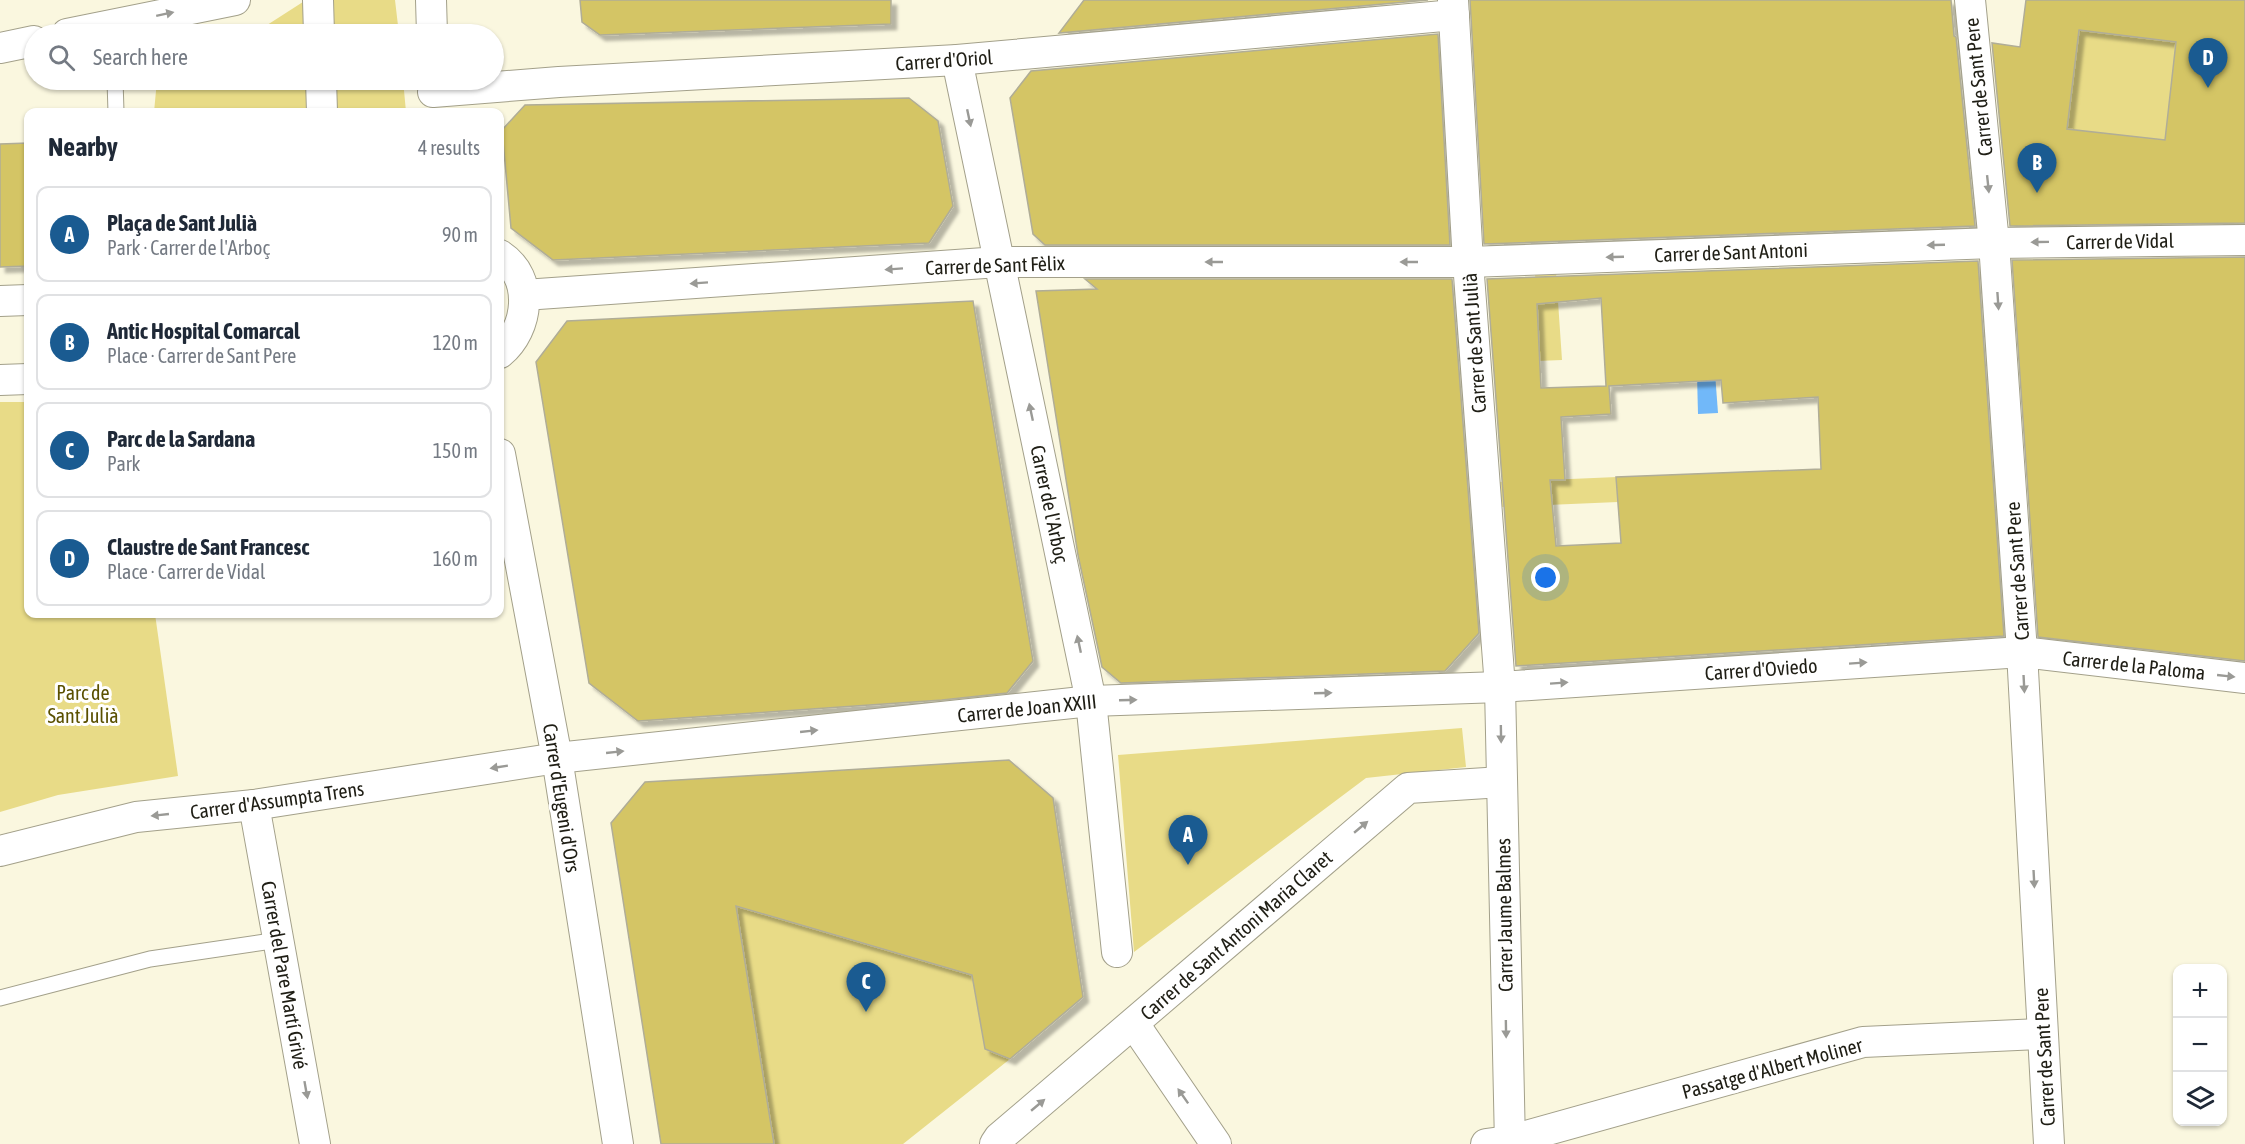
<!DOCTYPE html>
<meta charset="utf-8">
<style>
body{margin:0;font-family:"Asap Condensed",sans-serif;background:#f2f2f3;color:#1f2937}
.controls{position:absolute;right:18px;bottom:18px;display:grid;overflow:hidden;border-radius:12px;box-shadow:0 2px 4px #0004}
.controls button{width:54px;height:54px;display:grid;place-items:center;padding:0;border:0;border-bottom:2px solid #e0e1e3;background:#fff;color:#1f2937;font:30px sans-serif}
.you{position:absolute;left:1546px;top:578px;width:21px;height:21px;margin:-15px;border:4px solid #fff;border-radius:50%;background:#1a73e8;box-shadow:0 0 0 9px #1a73e833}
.badge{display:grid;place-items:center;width:39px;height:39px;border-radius:50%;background:#1a5b91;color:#fff;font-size:20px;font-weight:700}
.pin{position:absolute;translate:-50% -50px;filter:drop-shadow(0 2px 3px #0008)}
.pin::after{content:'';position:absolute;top:32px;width:21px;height:18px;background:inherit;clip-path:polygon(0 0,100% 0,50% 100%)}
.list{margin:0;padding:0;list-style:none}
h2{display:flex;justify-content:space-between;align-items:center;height:78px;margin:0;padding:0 24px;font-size:26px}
h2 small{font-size:20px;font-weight:400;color:#747a83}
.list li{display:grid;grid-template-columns:39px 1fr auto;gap:18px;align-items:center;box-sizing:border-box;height:96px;margin:0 12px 12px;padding:0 12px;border:2px solid #e0e1e3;border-radius:12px}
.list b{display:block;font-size:22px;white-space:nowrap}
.list p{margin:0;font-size:20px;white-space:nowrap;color:#747a83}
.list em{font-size:20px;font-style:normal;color:#747a83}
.icon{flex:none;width:33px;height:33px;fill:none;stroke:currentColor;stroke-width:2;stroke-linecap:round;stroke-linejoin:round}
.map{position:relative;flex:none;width:2245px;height:1144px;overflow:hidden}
.search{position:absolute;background:#fff;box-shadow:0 2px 4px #0004;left:24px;top:24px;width:480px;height:66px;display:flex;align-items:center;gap:15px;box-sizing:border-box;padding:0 21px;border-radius:33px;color:#747a83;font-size:22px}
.panel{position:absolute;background:#fff;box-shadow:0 2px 4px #0004;left:24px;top:108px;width:480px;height:510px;border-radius:12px}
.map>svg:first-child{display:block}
.green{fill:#e8db87}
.water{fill:#71b8f9}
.building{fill:#d4c565;stroke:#b0ad97;stroke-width:1.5;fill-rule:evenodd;filter:url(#shadow)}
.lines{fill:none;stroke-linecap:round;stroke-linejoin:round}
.lane-casing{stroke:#a3a08a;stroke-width:17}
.street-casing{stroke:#a3a08a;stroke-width:32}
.lane{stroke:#fff;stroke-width:15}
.street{stroke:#fff;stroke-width:30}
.oneway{fill:#9a9a96}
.labels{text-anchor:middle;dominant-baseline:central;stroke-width:6;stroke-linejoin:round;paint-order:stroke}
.street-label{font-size:20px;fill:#1f1e15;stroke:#fff}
.park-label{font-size:20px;fill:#5a5000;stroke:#fff}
</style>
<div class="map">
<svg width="2245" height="1144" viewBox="0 0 2245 1144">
<defs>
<filter id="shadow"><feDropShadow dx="5.5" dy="5.5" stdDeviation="1.5" flood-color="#0004"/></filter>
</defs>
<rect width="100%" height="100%" fill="#faf7df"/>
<g class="green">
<path d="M 306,0 L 395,0 L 399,34 L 215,34 L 264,27 Z"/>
<path d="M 2079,30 L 2176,42 L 2165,140 L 2067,129 Z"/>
<path d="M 157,80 L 403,80 L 406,112 L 154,112 Z"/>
<path d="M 1556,272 L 1562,360 L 1537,361 L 1538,331 L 1535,273 Z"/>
<path d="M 0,402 L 28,402 L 28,614 L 155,614 L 178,776 L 58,795 L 0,812 Z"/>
<path d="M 1617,477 L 1618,502 L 1501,507 L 1499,482 Z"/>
<path d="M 1462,728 L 1466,767 L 1366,778 L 1134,952 L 1118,755 Z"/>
<path d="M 736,906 L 972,975 L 985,1049 L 1010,1059 L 903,1144 L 774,1144 Z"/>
</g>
<path class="water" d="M 1715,373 L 1718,413 L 1698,414 L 1697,375 Z"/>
<g class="building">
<path d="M 580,0 L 891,0 L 891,24 L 600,35 L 582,22 Z"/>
<path d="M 1084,0 L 1428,0 L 1059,33 Z"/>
<path d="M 1470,0 L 1951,0 L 1954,36 L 1956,37 L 1975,226 L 1484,244 Z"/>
<path d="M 2026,0 L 2245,0 L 2245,223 L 2010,226 L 1992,43 L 2020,47 ZM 2079,30 L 2176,42 L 2165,140 L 2067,129 Z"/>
<path d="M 1438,34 L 1450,245 L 1045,245 L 1033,234 L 1010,98 L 1031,71 Z"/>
<path d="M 909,98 L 938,121 L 953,206 L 929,243 L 553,260 L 511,228 L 502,130 L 525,105 Z"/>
<path d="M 28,143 L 28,266 L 0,267 L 0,144 Z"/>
<path d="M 2245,257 L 2245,661 L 2038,637 L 2012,260 Z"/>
<path d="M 1978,261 L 2004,636 L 1516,666 L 1487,279 ZM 1601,298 L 1606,386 L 1541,388 L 1537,304 ZM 1721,380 L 1723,403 L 1818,397 L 1821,469 L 1616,477 L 1621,543 L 1556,546 L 1550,480 L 1565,480 L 1561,417 L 1611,414 L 1609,386 Z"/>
<path d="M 1085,279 L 1452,279 L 1479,633 L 1445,671 L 1121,683 L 1102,667 L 1078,555 L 1036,291 L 1097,289 Z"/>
<path d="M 973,301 L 1033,661 L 1007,693 L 942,700 L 638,721 L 589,683 L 536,362 L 567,321 Z"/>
<path d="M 1009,760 L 1053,798 L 1083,997 L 1010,1059 L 985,1049 L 972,975 L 736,906 L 774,1144 L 661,1144 L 611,823 L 645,782 Z"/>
</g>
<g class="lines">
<defs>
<g id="lane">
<path d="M 115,80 L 116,112"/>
<path d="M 0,998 L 150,959 L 279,940"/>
</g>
<g id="street">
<path d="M 318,0 L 319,34"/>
<path d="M 431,0 L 432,34"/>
<path d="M 1453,0 L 1468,262 L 1500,687 L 1510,1144"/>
<path d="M 1970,0 L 1994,243 L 2022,652 L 2049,1144"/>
<path d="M 67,34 L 235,0"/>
<path d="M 0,48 L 34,41"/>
<path d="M 957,60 L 1091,701 L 1117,952"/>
<path d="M 321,80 L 322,112"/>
<path d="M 433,92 L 559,82 L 957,60 L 1454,15"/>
<path d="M 500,255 C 535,278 529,329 500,353"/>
<path d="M 524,295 L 999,262 L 1468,262 L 1994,243 L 2245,240"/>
<path d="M 0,301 L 28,300"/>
<path d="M 0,380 L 28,379"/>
<path d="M 500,454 L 557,758 L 618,1144"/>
<path d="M 254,805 L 315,1144"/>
<path d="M 0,851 L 136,817 L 254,805 L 557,758 L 1091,701 L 1500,687 L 2022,652 L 2245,678"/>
<path d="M 1134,1024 L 1216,1144"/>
<path d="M 995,1144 L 999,1138 L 1408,788 L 1502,782"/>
<path d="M 1486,1144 L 1508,1141 L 1863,1042 L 2042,1034"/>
</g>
</defs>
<use href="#lane" class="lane-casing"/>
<use href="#street" class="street-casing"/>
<use href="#lane" class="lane"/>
<use href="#street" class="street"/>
</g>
<defs><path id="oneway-solid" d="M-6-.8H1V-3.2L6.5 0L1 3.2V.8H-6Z" transform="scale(1.5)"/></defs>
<g class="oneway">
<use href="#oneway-solid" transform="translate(165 14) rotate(-12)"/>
<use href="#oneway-solid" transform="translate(969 118) rotate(78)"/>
<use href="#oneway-solid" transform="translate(1988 184) rotate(84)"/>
<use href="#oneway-solid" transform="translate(2040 242) rotate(179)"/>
<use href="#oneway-solid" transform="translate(1936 245) rotate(178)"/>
<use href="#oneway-solid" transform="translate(1615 257) rotate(178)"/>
<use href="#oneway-solid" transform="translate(1214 262) rotate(-180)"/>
<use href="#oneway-solid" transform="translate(1409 262) rotate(-180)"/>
<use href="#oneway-solid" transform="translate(894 269) rotate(176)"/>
<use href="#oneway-solid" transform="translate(699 283) rotate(176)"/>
<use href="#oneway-solid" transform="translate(1998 301) rotate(86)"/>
<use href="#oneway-solid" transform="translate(1031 412) rotate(-102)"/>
<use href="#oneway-solid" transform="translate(1079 644) rotate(-102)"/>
<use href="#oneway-solid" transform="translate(1858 663) rotate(-4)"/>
<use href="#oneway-solid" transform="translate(2226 676) rotate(6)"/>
<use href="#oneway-solid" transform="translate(1559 683) rotate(-4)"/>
<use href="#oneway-solid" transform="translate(2024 684) rotate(87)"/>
<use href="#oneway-solid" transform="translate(1323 693) rotate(-2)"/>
<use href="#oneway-solid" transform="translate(1128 700) rotate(-2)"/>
<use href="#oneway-solid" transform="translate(809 731) rotate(-6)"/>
<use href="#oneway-solid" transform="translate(1501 734) rotate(89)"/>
<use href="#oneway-solid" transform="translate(615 752) rotate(-6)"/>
<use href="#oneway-solid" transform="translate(499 767) rotate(171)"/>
<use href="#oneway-solid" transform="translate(160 815) rotate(174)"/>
<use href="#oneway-solid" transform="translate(1361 827) rotate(-40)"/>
<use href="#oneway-solid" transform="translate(2034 879) rotate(87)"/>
<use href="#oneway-solid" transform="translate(1506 1029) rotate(89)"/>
<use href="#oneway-solid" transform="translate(306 1090) rotate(80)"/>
<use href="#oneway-solid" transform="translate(1183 1096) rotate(-125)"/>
<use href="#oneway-solid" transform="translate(1038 1105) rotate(-40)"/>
</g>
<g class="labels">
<g class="street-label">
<text transform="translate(944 60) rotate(-4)">Carrer d'Oriol</text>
<text transform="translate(1978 87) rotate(-96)">Carrer de Sant Pere</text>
<text transform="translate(2120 241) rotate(-1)">Carrer de Vidal</text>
<text transform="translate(1731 252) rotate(-2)">Carrer de Sant Antoni</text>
<text transform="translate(995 265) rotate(-2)">Carrer de Sant Fèlix</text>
<text transform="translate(1474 343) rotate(-94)">Carrer de Sant Julià</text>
<text transform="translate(1050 504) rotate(78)">Carrer de l'Arboç</text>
<text transform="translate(2017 571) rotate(-94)">Carrer de Sant Pere</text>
<text transform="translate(2134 665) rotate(6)">Carrer de la Paloma</text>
<text transform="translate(1761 669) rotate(-4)">Carrer d'Oviedo</text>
<text transform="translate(1027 708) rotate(-6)">Carrer de Joan XXIII</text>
<text transform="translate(562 798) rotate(81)">Carrer d'Eugeni d'Ors</text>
<text transform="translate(277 800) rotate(-8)">Carrer d'Assumpta Trens</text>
<text transform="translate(1504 915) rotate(-91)">Carrer Jaume Balmes</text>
<text transform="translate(1236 935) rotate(-41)">Carrer de Sant Antoni Maria Claret</text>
<text transform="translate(285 975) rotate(80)">Carrer del Pare Martí Grivé</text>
<text transform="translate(2044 1057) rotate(-93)">Carrer de Sant Pere</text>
<text transform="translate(1772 1068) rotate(-15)">Passatge d'Albert Moliner</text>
</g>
<g class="park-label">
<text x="83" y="692">Parc de<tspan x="83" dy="23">Sant Julià</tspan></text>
</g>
</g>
</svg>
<div class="controls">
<button>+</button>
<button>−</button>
<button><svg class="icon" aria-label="layers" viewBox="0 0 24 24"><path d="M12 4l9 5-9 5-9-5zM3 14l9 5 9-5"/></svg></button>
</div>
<div class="you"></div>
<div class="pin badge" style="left:1188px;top:865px">A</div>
<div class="pin badge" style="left:2037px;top:193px">B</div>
<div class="pin badge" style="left:866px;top:1012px">C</div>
<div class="pin badge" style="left:2208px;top:88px">D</div>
<div class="search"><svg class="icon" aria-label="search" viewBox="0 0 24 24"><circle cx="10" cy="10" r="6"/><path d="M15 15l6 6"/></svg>Search here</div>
<section class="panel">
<h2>Nearby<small>4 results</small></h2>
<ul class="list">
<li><span class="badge">A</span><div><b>Plaça de Sant Julià</b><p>Park · Carrer de l'Arboç</p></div><em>90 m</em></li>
<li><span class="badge">B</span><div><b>Antic Hospital Comarcal</b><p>Place · Carrer de Sant Pere</p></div><em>120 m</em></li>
<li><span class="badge">C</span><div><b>Parc de la Sardana</b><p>Park</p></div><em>150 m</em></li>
<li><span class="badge">D</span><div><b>Claustre de Sant Francesc</b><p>Place · Carrer de Vidal</p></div><em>160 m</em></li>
</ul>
</section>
</div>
